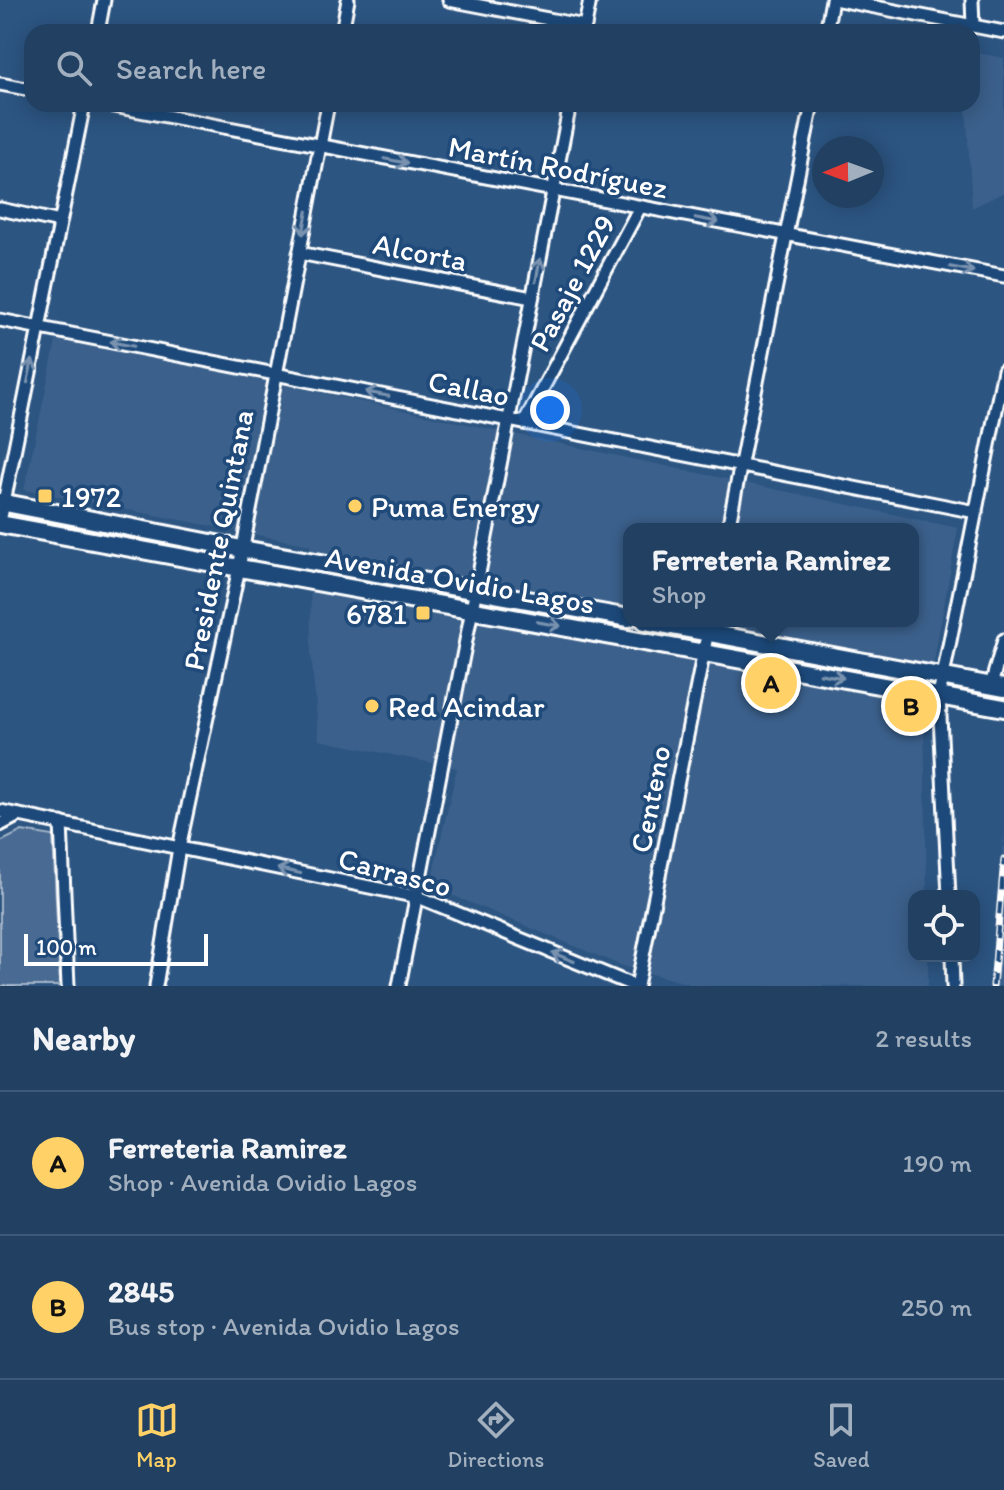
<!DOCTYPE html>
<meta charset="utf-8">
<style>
body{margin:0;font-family:Itim,sans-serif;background:#2d4b6b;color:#f1f3f6}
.controls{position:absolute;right:24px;bottom:24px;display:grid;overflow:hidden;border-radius:16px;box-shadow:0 4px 20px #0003}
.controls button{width:72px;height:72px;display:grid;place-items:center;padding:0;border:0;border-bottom:2px solid #3e5977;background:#214062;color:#f1f3f6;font:40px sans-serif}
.compass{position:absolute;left:812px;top:136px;width:72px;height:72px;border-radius:50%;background:#214062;box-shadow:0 4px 20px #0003;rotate:269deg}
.scale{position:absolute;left:24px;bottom:20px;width:184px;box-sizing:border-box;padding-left:8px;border:4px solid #fff;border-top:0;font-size:22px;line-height:28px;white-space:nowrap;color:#fff;-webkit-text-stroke:6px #1f4a7a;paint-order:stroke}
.you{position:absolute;left:550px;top:410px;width:28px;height:28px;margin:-20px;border:6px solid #fff;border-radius:50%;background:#1a73e8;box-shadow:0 0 0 12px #1a73e833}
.badge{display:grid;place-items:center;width:52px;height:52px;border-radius:50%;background:#ffd166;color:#111;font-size:26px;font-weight:700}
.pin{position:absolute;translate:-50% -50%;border:4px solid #fff;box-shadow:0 2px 8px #0006}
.popup{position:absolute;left:623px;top:523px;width:296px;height:104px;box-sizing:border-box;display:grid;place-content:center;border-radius:16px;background:#214062;filter:drop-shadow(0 2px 6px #0005);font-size:26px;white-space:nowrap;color:#a2afbe}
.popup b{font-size:30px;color:#f1f3f6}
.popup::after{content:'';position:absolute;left:50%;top:100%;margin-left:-16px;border:16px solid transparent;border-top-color:#214062}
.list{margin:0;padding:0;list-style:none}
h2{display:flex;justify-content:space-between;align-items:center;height:104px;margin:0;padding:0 32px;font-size:34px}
h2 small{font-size:26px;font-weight:400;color:#a2afbe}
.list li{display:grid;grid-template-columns:52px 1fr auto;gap:24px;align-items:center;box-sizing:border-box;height:144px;padding:0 32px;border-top:2px solid #3e5977}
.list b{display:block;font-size:30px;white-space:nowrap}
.list p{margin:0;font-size:26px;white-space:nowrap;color:#a2afbe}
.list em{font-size:26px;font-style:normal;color:#a2afbe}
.icon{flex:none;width:44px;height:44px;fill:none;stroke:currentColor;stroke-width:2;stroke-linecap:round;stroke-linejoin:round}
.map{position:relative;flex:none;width:1004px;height:986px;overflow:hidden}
.search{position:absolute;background:#214062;box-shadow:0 4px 20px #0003;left:24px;right:24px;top:24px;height:88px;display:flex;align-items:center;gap:20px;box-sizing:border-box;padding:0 28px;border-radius:24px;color:#a2afbe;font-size:30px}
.sheet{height:392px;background:#214062}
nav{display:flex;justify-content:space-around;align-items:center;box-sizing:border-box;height:112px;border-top:2px solid #3e5977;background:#214062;font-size:22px;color:#a2afbe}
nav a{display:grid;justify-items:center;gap:4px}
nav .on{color:#ffd166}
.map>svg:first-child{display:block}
.built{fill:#3b618b;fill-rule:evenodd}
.green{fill:#486b92;stroke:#a4b5c8;stroke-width:2}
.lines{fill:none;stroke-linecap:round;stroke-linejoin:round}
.minor-casing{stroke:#fff;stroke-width:17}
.secondary-casing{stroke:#fff;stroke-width:22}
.minor{stroke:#1f4a7a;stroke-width:11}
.secondary{stroke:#1f4a7a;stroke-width:16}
.rail-casing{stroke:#fff;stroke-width:7}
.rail{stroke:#1f4a7a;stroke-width:4;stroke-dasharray:12;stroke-linecap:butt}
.oneway{stroke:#7992af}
.poi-dot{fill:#ffd166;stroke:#1f4a7a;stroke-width:3}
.labels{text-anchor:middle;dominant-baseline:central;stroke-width:7;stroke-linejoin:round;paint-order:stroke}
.street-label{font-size:30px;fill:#fff;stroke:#1f4a7a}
.poi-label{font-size:30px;fill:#fff;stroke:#1f4a7a;text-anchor:start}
</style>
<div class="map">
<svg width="1004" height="986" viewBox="0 0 1004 986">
<rect width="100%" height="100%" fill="#2c5582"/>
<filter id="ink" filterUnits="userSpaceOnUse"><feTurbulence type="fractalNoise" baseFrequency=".0125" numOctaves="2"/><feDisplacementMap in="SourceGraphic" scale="16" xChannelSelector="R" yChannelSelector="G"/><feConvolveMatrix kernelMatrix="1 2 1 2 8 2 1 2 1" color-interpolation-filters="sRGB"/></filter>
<g filter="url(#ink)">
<g class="built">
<path d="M 972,52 L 1004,58 L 1004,192 L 972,208 L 966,104 L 972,104 Z"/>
<path d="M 57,337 L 958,528 L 924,716 L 927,896 L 914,896 L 914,956 L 928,956 L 928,986 L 698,986 L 625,967 L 430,886 L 457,768 L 319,740 L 311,654 L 310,545 L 24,490 ZM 629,529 L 913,529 L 913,621 L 629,621 Z"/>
<path d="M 1004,832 L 1004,986 L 990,986 L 996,906 Z"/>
</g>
<path class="green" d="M 22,831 L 53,836 L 60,986 L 0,986 L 0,842 Z"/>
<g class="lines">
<defs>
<g id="minor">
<path d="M 449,0 L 585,26"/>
<path d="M 839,0 L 1004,32"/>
<path d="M 972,0 L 973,26"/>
<path d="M 584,31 L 590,0"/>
<path d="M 98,32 L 104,0"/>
<path d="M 342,32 L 348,0"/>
<path d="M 826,32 L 832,0"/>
<path d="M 0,84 L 32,90"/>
<path d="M 103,104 L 1004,276"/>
<path d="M 0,209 L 60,222"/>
<path d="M 299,253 L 532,298"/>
<path d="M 0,320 L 976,512"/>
<path d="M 524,423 L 640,207"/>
<path d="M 0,522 L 84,104"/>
<path d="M 728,529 L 812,104"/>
<path d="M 991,685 L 1004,640"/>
<path d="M 0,811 L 418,897 L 635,986"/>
<path d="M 61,823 L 68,986"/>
<path d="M 0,825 L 19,815"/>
<path d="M 949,896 L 939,696 L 1004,370"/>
<path d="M 952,956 L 953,986"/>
<path d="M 156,986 L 179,848 L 239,568 L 328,104"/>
<path d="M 399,986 L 570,104"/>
<path d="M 637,986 L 710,621"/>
</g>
<g id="secondary">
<path d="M 0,502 L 242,549 L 629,618"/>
<path d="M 0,524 L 1004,708"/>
<path d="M 645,621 L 1004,688"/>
</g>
</defs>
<use href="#minor" class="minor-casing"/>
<use href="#secondary" class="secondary-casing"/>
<use href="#minor" class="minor"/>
<use href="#secondary" class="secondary"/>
<defs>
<path id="rail" d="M 993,986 L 1004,859"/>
</defs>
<use href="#rail" class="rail-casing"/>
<use href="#rail" class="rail"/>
</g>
<defs><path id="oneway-shaft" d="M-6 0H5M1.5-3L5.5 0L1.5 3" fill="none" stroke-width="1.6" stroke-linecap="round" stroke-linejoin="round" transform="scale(2)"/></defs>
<g class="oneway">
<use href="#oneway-shaft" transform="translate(396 161) rotate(11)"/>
<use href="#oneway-shaft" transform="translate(707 220) rotate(11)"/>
<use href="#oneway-shaft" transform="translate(305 223) rotate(101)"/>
<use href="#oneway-shaft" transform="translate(962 269) rotate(11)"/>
<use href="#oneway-shaft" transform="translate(538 270) rotate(-79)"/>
<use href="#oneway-shaft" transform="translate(122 344) rotate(-169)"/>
<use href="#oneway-shaft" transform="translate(30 371) rotate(-78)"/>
<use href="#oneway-shaft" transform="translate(377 394) rotate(-169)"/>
<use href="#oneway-shaft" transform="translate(549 624) rotate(10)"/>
<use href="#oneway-shaft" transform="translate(832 676) rotate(10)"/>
<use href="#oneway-shaft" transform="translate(289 871) rotate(-168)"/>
<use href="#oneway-shaft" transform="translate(563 957) rotate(-158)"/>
</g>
</g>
<g class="poi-dot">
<rect x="37" y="488" width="16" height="16" rx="4"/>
<circle cx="355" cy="506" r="8"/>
<rect x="415" y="605" width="16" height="16" rx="4"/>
<circle cx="372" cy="706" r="8"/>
</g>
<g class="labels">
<g class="street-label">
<text transform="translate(558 167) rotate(11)">Martín Rodríguez</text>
<text transform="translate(420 252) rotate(11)">Alcorta</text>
<text transform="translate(572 283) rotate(-62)">Pasaje 1229</text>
<text transform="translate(469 388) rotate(11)">Callao</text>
<text transform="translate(218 540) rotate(-79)">Presidente Quintana</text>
<text transform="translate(460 580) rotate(10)">Avenida Ovidio Lagos</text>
<text transform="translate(650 799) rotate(-79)">Centeno</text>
<text transform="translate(395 872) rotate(15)">Carrasco</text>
</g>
<g class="poi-label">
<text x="61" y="496">1972</text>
<text x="371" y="506">Puma Energy</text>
<text x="407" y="613" text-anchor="end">6781</text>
<text x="388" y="706">Red Acindar</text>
</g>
</g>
</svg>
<div class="controls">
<button><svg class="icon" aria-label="locate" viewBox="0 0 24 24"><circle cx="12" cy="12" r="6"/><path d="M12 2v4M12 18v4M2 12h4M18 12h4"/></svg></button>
</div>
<svg class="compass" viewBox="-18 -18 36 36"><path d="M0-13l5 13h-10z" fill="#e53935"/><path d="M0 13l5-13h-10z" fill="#a2afbe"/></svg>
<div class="scale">100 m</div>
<div class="you"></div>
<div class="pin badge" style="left:771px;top:683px">A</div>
<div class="popup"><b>Ferreteria Ramirez</b>Shop</div>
<div class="pin badge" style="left:911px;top:706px">B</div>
<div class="search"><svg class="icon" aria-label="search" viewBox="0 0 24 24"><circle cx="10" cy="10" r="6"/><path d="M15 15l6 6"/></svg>Search here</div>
</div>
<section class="sheet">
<h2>Nearby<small>2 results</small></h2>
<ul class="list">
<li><span class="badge">A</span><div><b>Ferreteria Ramirez</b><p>Shop · Avenida Ovidio Lagos</p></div><em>190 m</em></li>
<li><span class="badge">B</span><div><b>2845</b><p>Bus stop · Avenida Ovidio Lagos</p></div><em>250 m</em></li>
</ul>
</section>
<nav>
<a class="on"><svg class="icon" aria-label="map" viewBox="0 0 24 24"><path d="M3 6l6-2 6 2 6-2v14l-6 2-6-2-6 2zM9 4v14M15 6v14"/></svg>Map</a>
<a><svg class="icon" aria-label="directions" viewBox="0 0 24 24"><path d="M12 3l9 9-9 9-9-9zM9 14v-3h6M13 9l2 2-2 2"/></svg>Directions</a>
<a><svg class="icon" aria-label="saved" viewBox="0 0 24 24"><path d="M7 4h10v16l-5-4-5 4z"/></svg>Saved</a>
</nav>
